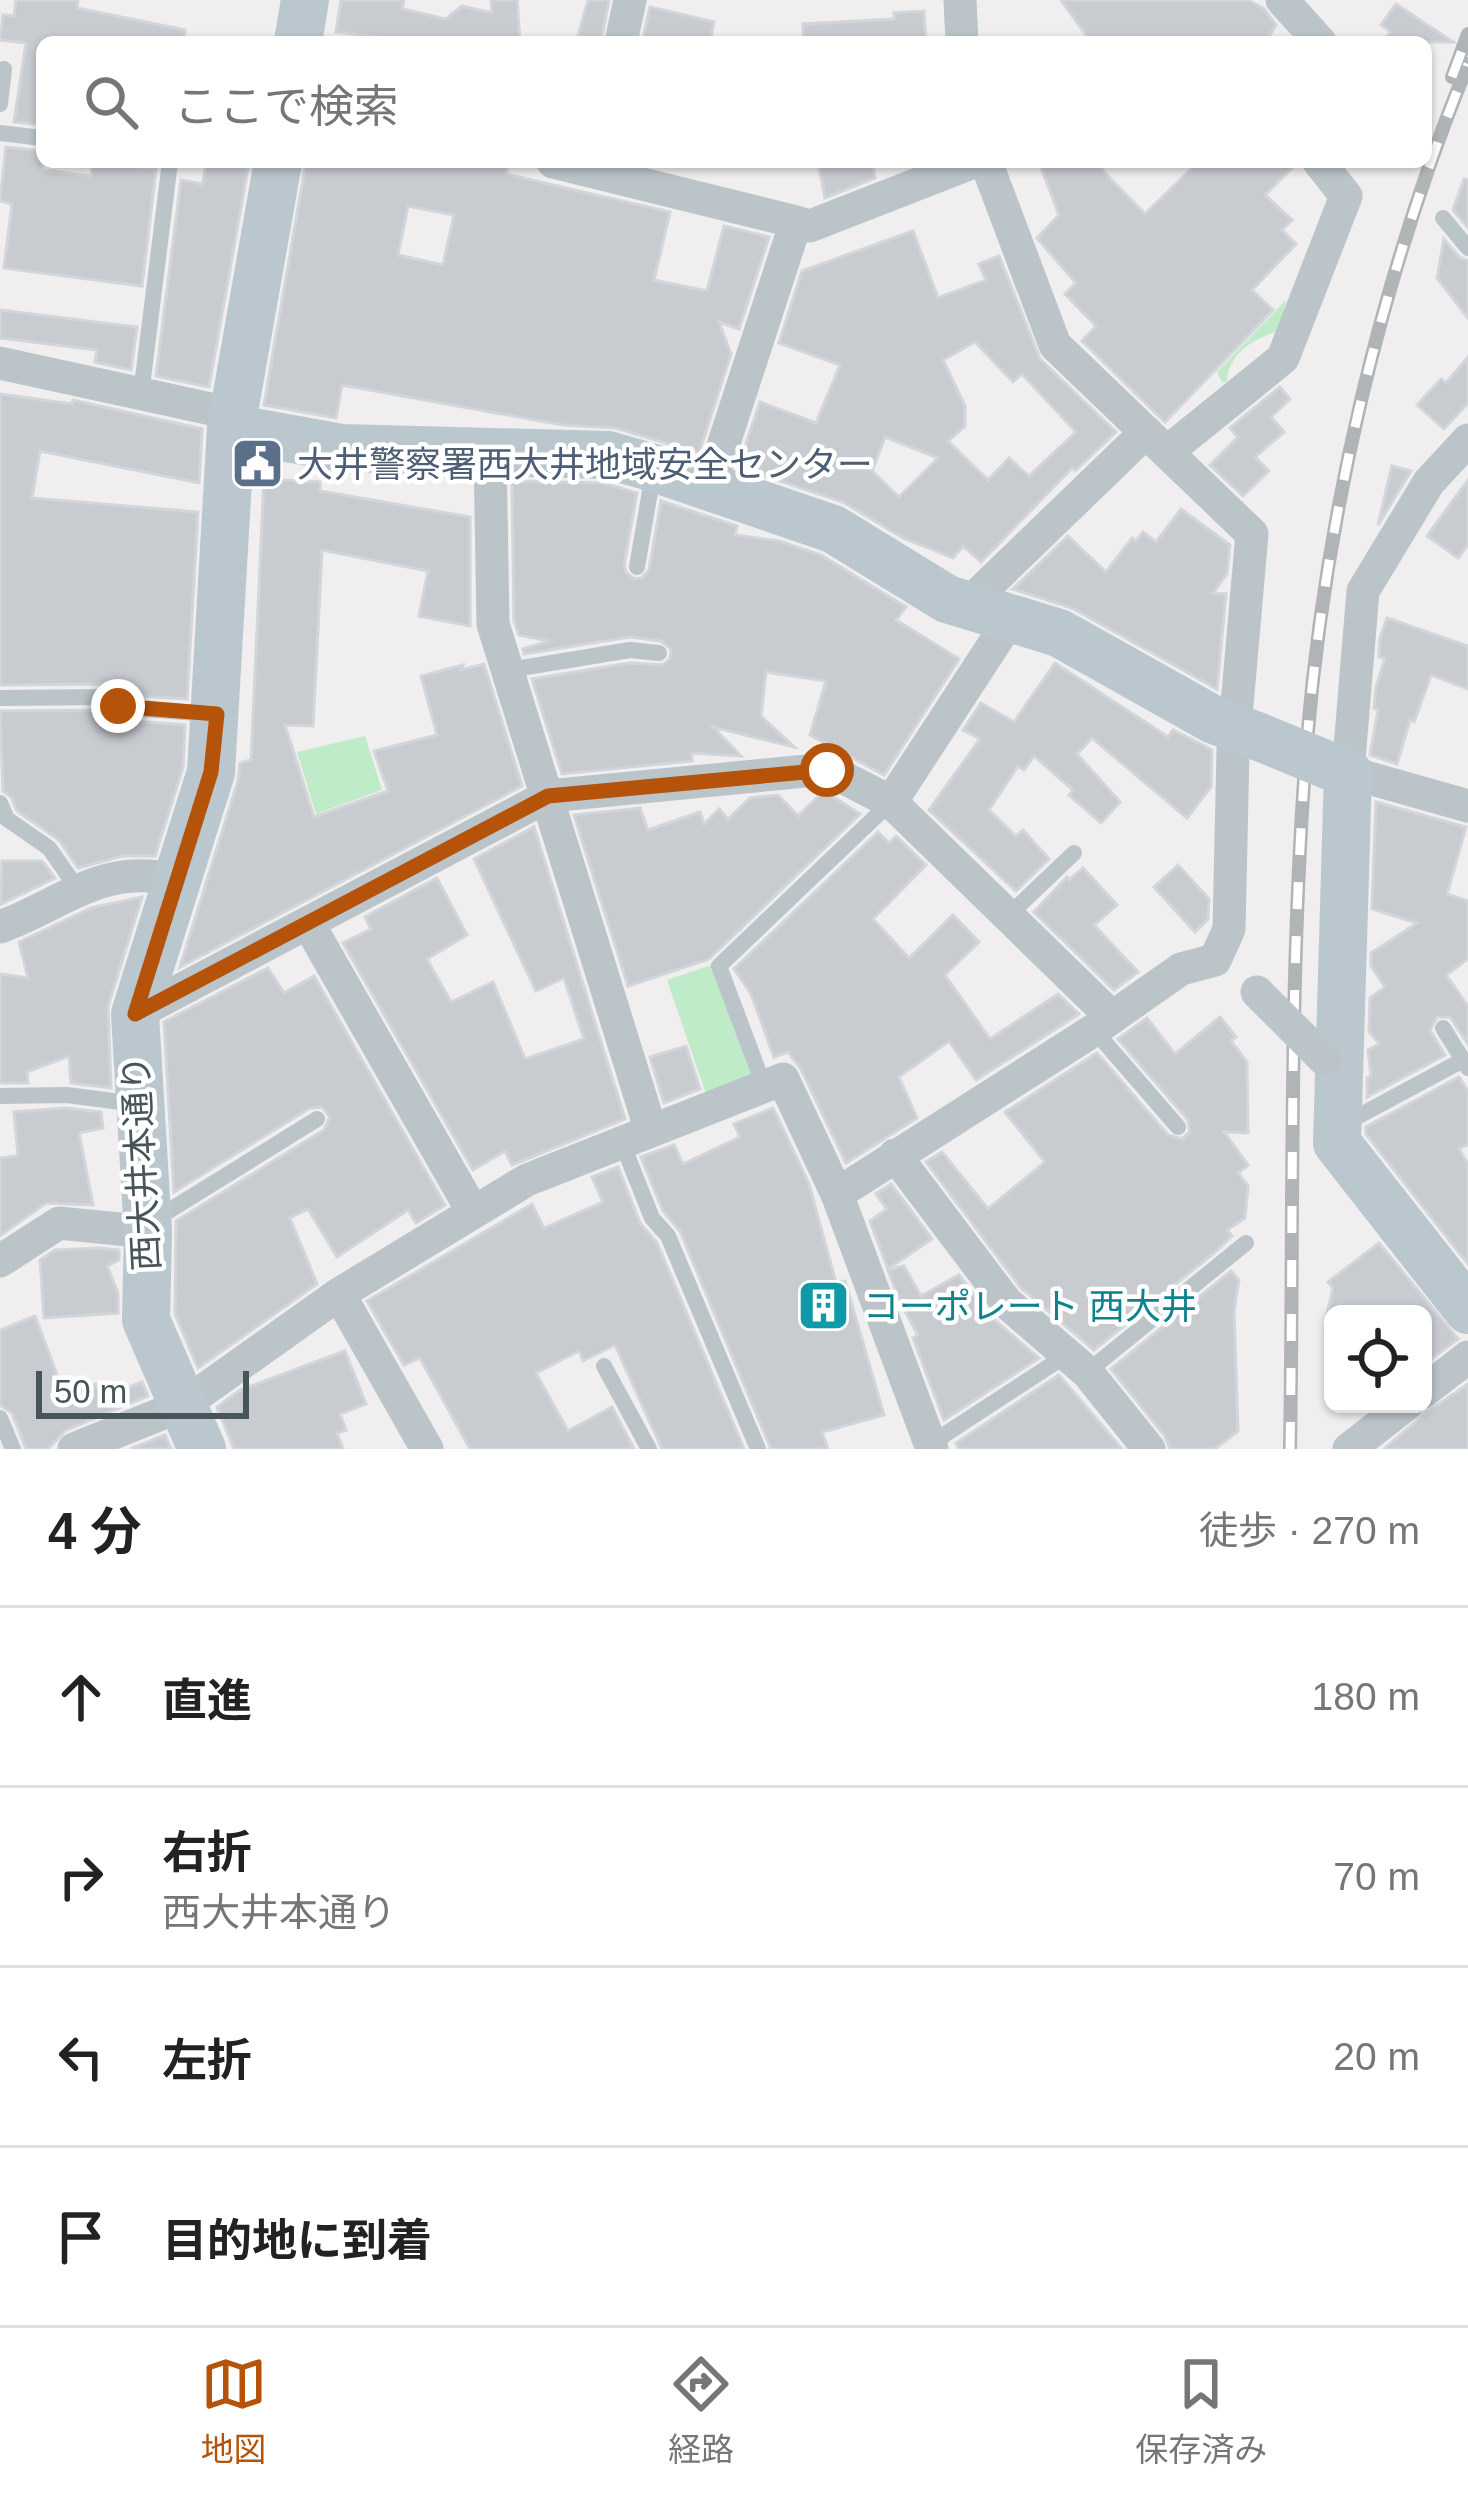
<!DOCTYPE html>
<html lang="ja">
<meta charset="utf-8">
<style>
body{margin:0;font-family:Helvetica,"Noto Sans JP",sans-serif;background:#f6f6f6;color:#222}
.controls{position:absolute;right:36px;bottom:36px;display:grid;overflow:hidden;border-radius:18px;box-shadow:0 3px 9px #0004}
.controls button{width:108px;height:108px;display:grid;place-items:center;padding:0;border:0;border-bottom:3px solid #e0e0e0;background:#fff;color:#222;font:60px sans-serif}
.scale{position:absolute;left:36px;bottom:30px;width:213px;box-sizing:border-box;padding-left:12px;border:6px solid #475459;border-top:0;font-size:33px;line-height:42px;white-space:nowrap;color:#475459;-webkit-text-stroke:9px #fff;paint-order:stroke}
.stop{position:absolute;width:36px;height:36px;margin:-27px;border:9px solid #b45309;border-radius:50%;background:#fff}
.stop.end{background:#b45309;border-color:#fff;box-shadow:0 3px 12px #0008}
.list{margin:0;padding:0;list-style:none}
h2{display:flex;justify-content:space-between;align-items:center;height:156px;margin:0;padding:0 48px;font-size:51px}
h2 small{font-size:39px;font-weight:400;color:#767676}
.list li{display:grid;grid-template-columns:78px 1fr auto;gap:36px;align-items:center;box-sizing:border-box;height:180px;padding:0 48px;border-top:3px solid #e0e0e0}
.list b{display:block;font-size:45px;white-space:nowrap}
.list p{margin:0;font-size:39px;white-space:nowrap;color:#767676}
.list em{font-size:39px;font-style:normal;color:#767676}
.icon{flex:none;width:66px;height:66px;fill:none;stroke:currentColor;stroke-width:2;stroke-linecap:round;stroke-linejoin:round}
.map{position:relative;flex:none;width:1468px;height:1449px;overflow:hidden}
.search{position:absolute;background:#fff;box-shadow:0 3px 9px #0004;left:36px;right:36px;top:36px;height:132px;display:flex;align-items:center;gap:30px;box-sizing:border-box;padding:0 42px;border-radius:18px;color:#767676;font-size:45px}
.sheet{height:876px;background:#fff}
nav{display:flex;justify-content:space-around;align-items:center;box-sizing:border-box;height:168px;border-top:3px solid #e0e0e0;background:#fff;font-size:33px;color:#767676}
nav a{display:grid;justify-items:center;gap:6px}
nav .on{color:#b45309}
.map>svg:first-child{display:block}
.green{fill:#bfebc9}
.building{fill:#c8ccd0;stroke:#d2d5d9;stroke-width:3;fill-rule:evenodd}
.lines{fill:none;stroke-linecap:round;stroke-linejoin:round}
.lane{stroke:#bac4c9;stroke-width:16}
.street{stroke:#bac4c9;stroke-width:33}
.secondary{stroke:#bbc7ce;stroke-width:48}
.rail-casing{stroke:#b0b4b7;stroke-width:14}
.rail{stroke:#fff;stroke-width:9;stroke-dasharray:27;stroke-linecap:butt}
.street-bridge{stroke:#bac4c9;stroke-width:33}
.secondary-bridge{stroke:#bbc7ce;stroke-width:48}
.route{stroke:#b45309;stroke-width:15}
.labels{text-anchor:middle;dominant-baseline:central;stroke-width:9;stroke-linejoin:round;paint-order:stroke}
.service-label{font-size:36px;fill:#4e5e75;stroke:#fff;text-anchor:start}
.street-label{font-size:36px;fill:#475459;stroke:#fff}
.culture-label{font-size:36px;fill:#0d838f;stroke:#fff;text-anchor:start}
</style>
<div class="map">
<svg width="1468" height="1449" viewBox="0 0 1468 1449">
<rect width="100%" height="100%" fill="#f0eeee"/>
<g class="green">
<path d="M 1286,300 L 1279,331 C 1254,338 1228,353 1227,382 L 1222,382 L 1217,372 Z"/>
<path d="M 365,736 L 382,790 L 316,814 L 297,752 Z"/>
<path d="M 714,964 L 755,1079 L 707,1097 L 667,980 Z"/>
</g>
<g class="building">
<path d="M 16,0 L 78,0 L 77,8 L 185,30 L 184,42 L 42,42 L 42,125 L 14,122 L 26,43 L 0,40 L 3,15 L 14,16 Z"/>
<path d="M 341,0 L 404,0 L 402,9 L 446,19 L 462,6 L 492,13 L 491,0 L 517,0 L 520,42 L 423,42 L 336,32 Z"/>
<path d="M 588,0 L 609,0 L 601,42 L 578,36 Z"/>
<path d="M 1061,0 L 1248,0 L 1264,9 L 1276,25 L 1266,42 L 1091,42 Z"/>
<path d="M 1396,4 L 1453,42 L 1381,42 L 1391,32 L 1381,25 Z"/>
<path d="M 650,7 L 714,22 L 710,42 L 642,42 Z"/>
<path d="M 924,11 L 926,42 L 803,42 L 803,24 L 894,19 L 894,13 Z"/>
<path d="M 6,147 L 42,151 L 42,170 L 91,176 L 93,162 L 156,169 L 142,286 L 4,268 L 12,204 L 0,201 Z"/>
<path d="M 207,162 L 249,162 L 209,387 L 156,376 L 181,180 L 202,184 Z"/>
<path d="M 306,162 L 496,162 L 508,165 L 506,174 L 670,212 L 654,280 L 707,291 L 724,226 L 769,237 L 739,329 L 719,322 L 731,354 L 699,453 L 616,428 L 563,425 L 342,385 L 336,418 L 264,405 ZM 408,206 L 454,215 L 443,265 L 398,255 Z"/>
<path d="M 818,162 L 872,162 L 875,178 L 825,198 Z"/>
<path d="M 1039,162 L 1100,162 L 1104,172 L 1145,214 L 1198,162 L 1298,162 L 1265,195 L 1292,220 L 1282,230 L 1296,244 L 1252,290 L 1273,310 L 1165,422 L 1082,341 L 1096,326 L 1065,294 L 1076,283 L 1037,238 L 1059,215 Z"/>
<path d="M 1464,179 L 1468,180 L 1468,228 L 1453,210 Z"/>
<path d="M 913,231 L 938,298 L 986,280 L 979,264 L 999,256 L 1040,359 L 1116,432 L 1075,471 L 1072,468 L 981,562 L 963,546 L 953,558 L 903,538 L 843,502 L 738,467 L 760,402 L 816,423 L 840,365 L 779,343 L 802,271 ZM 975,342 L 1013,382 L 1022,374 L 1076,432 L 1029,476 L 1009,458 L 988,480 L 948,441 L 965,426 L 965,406 L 943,360 ZM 885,437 L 938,458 L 899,497 L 872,471 Z"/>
<path d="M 1444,239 L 1459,257 L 1468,261 L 1468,318 L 1437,278 Z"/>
<path d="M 0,310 L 137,327 L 131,370 L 95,362 L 97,350 L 0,338 Z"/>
<path d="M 1468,357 L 1468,403 L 1444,429 L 1417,405 L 1441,379 L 1446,383 Z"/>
<path d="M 1280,387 L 1290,399 L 1271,417 L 1284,432 L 1255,457 L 1269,471 L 1243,496 L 1210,465 L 1238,437 L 1230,428 Z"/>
<path d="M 0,394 L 72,404 L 73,400 L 202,429 L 199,483 L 40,451 L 32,498 L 198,512 L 187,699 L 124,695 L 109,684 L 0,685 Z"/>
<path d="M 1392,466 L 1411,471 L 1378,525 Z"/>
<path d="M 264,479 L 320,482 L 320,491 L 470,517 L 470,626 L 419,616 L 428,571 L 322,550 L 313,726 L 285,725 L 314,817 L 388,791 L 374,751 L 437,735 L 421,676 L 463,665 L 461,670 L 484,664 L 522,786 L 180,967 L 238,781 L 240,763 L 251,760 Z"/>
<path d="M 1468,480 L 1468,545 L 1458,558 L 1427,536 Z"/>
<path d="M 512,481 L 604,483 L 637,493 L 624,565 L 626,572 L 634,579 L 642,578 L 649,570 L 661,501 L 737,526 L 735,535 L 779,541 L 821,555 L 906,607 L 896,620 L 959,659 L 884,775 L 810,735 L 826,681 L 766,672 L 761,716 L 794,747 L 713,727 L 741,756 L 692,753 L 692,761 L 562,774 L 532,679 L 630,663 L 663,665 L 670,659 L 671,649 L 661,641 L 629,637 L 524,654 L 523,649 L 549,641 L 519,635 L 514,621 Z"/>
<path d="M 1181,509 L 1230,545 L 1227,574 L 1213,593 L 1226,594 L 1217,689 L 1072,608 L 1013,589 L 1068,536 L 1106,572 L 1132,538 L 1136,541 L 1143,532 L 1156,542 Z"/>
<path d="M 1387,618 L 1468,646 L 1468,689 L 1431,675 L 1414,722 L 1410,720 L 1397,764 L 1370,755 L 1378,710 L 1374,708 L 1376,687 L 1385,659 L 1379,657 L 1380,638 Z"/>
<path d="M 1055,663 L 1168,737 L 1173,730 L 1212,750 L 1211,787 L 1187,818 L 1092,738 L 1077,754 L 1120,802 L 1101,823 L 1069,795 L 1073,790 L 1034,756 L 1024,770 L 1018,766 L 989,810 L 1016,836 L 1023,830 L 1049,859 L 1016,891 L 929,810 L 980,739 L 963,730 L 981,703 L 1014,722 Z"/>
<path d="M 103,710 L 117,720 L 185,725 L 183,767 L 155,856 L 122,856 L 78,868 L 59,840 L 17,811 L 11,797 L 3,791 L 0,711 Z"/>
<path d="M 824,791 L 860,814 L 709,959 L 628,986 L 574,815 L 640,808 L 648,830 L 700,812 L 704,824 L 719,809 L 728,819 L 750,798 L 778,795 L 798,816 Z"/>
<path d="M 1376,802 L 1466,827 L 1447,894 L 1468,901 L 1468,959 L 1446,975 L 1468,1006 L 1468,1044 L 1450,1017 L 1437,1017 L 1430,1030 L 1445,1055 L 1367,1097 L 1367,1078 L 1371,1076 L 1368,1050 L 1379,1044 L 1369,1031 L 1370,998 L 1385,987 L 1371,966 L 1371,953 L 1417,923 L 1372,909 Z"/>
<path d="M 534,827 L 625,1119 L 512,1165 L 505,1151 L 473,1170 L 343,943 L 371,929 L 365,917 L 437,878 L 467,935 L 427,959 L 451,1002 L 493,982 L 525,1059 L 584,1039 L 564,978 L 536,991 L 474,859 Z"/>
<path d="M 878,832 L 889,843 L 896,836 L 926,865 L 873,919 L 909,958 L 953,915 L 979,942 L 945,975 L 990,1039 L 1058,994 L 1079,1014 L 976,1080 L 949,1041 L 899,1077 L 917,1118 L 846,1163 L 801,1069 L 788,1052 L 774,1057 L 751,994 L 734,969 Z"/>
<path d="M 2,861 L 42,861 L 55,878 L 1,904 Z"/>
<path d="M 1178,865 L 1209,899 L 1208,919 L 1195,932 L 1154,887 Z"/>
<path d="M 1083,868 L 1117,905 L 1094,925 L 1138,972 L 1114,990 L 1034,912 L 1067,877 L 1069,880 Z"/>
<path d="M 142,897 L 108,1006 L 111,1088 L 71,1083 L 69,1056 L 27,1072 L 28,1083 L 0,1083 L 0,974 L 28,978 L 19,942 L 91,908 Z"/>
<path d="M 268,968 L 284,993 L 314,976 L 445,1205 L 416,1223 L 408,1210 L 337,1257 L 308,1209 L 290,1218 L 317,1284 L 198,1368 L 175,1314 L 176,1221 L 324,1130 L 330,1117 L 322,1107 L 310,1108 L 174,1192 L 164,1022 Z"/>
<path d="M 1220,1017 L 1236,1037 L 1231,1041 L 1247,1062 L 1248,1133 L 1224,1132 L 1248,1165 L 1238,1173 L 1248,1186 L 1245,1218 L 1227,1230 L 1232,1236 L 1215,1252 L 1094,1350 L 1021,1288 L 926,1162 L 942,1152 L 988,1209 L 1045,1162 L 1005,1112 L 1097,1053 L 1168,1135 L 1182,1139 L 1190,1132 L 1188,1120 L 1118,1039 L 1147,1018 L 1175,1054 Z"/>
<path d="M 686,1046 L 700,1089 L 664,1103 L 650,1057 Z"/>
<path d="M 1459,1077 L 1468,1091 L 1468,1144 L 1459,1149 L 1468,1164 L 1468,1264 L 1366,1134 L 1366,1127 Z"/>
<path d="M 66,1108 L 101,1112 L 103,1128 L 79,1133 L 93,1205 L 46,1203 L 0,1236 L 0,1158 L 18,1156 L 14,1112 Z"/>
<path d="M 773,1108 L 809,1184 L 836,1283 L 845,1281 L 884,1415 L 822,1432 L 828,1449 L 771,1449 L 680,1231 L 663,1211 L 641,1157 L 674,1145 L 683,1164 L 740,1137 L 734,1124 Z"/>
<path d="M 618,1167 L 640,1223 L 657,1243 L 744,1449 L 662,1449 L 615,1345 L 583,1361 L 579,1351 L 536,1373 L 568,1431 L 612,1407 L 634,1449 L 470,1449 L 420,1358 L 404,1365 L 367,1301 L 532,1204 L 544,1228 L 603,1202 L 592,1177 Z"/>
<path d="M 891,1184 L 932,1239 L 888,1269 L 870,1221 L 887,1209 L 876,1194 Z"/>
<path d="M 1379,1243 L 1458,1339 L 1423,1365 L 1423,1314 L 1327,1314 L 1333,1288 L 1328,1282 Z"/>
<path d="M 99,1248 L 119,1250 L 119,1260 L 107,1266 L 118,1293 L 118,1313 L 44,1318 L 40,1260 L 55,1250 Z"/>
<path d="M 904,1266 L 921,1296 L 959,1275 L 992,1318 L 1039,1358 L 944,1420 L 913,1338 L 918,1335 L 901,1304 L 888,1270 Z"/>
<path d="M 1231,1271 L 1239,1280 L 1234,1311 L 1238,1431 L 1215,1449 L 1170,1449 L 1165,1436 L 1111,1369 Z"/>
<path d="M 35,1316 L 65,1396 L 96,1384 L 102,1398 L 142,1382 L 148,1396 L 66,1430 L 48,1449 L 26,1449 L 12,1413 L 0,1405 L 0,1330 Z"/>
<path d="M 345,1351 L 366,1404 L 340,1414 L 346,1430 L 337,1433 L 343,1449 L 234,1449 L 217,1407 L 240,1390 Z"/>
<path d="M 1059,1375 L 1122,1449 L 959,1449 L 956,1443 Z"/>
<path d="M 1468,1384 L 1468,1449 L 1384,1449 L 1426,1413 Z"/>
<path d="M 165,1435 L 171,1449 L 130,1449 Z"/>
</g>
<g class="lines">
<g class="lane">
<path d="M 0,104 L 4,69"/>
<path d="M 0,133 L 42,138"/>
<path d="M 1443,218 L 1468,248"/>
<path d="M 141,394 L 170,162"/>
<path d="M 637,567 L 653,474"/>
<path d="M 508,670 L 630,650 L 659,653"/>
<path d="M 0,698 L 109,697 L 118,707 L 210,714"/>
<path d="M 0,803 L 7,819 L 49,848 L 77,888"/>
<path d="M 1010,914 L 1074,853"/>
<path d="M 1443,1028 L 1468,1068"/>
<path d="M 1094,1030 L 1178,1127"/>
<path d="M 764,1086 L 719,966 L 891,802"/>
<path d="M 0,1096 L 67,1095 L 136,1104"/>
<path d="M 1342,1125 L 1463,1060"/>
<path d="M 622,1143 L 652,1218 L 668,1236 L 758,1449"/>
<path d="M 154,1220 L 317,1119"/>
<path d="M 604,1366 L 649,1449"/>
<path d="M 1087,1372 L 1246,1243"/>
<path d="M 0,1418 L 13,1449"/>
<path d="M 933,1448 L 944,1435 L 1065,1356"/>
</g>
<g class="street">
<path d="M 960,0 L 962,42"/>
<path d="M 1282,0 L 1320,42"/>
<path d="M 621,42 L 630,0"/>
<path d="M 553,162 L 796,222"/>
<path d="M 0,363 L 234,414"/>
<path d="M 1468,440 L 1429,482 L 1363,591 L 1348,772 L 1468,806"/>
<path d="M 1167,452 L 1283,358 L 1346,196 L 1319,162"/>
<path d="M 490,453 L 493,624 L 651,1131"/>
<path d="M 710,486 L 796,222 L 810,226 L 974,162"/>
<path d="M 967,605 L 1146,432"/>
<path d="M 891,802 L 1011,618"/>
<path d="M 308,923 L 473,1212"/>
<path d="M 0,927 C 61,905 103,862 174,880"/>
<path d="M 135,1014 L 548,796 L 827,769 L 891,802 L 1112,1017"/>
<path d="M 895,1155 L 1006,1302 L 1087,1372 L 1149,1449"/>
<path d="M 837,1194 L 1094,1030 L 1181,969 L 1215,960 L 1229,929 L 1233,750 L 1252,534 L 1055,345 L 986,162"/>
<path d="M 0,1261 L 59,1223 L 148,1232"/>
<path d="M 339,1294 L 427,1449"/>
<path d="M 1423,1392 L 1468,1357"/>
<path d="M 74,1449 L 183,1405 L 339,1294 L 527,1180 L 783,1079 L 837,1194 L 932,1449"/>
<path d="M 1349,1449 L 1407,1404"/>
</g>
<g class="secondary">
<path d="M 298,42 L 305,0"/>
<path d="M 231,428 L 342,448 L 608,455 L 654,468 L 833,529 L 947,599 L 1059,633 L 1214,720 L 1257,736"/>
<path d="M 1330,766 L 1348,772 L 1337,1143 L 1468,1310"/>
<path d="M 202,1449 L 146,1320 L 148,1232 L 135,1014 L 211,772 L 231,428 L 278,162"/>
</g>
<defs>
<g id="rail">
<path d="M 1452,77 L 1468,34"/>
<path d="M 1290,1449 C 1294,1213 1288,976 1307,741 C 1326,512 1381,277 1468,64"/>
</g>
</defs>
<use href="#rail" class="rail-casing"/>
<use href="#rail" class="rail"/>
<path class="street-bridge" d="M 1257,992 L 1325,1060"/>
<path class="secondary-bridge" d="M 1257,736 L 1330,766"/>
</g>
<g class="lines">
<path class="route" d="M 118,706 L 217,714 L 211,772 L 135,1014 L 548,796 L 827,770"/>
</g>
<defs>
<symbol id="civic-square" viewBox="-11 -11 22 22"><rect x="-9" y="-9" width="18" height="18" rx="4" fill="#5c6f8a" stroke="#fff"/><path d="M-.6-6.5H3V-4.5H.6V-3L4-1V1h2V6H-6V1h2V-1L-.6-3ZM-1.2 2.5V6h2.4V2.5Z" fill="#fff"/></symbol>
<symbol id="building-square" viewBox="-11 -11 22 22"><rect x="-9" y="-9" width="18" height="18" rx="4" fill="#0f9aa8" stroke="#fff"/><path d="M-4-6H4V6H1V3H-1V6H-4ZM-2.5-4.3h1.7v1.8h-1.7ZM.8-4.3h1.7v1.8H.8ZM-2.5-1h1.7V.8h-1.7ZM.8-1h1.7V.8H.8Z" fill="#fff"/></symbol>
</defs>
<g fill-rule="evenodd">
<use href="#civic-square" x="228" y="434" width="59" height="59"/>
<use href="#building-square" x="794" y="1276" width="59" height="59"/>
</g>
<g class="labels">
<g class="service-label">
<text x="297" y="464">大井警察署西大井地域安全センター</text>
</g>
<g class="street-label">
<text transform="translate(141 1163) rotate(-93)">西大井本通り</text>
</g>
<g class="culture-label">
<text x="863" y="1306">コーポレート 西大井</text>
</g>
</g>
</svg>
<div class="controls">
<button><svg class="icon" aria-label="locate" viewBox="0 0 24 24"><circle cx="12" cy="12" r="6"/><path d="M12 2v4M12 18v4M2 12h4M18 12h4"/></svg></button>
</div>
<div class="scale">50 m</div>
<div class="stop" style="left:827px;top:770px"></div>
<div class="stop end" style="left:118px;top:706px"></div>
<div class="search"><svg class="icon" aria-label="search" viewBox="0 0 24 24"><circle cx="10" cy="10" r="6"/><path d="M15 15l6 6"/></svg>ここで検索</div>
</div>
<section class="sheet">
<h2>4 分<small>徒歩 · 270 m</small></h2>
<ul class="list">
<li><svg class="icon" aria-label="ahead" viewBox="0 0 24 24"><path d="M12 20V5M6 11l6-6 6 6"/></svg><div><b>直進</b></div><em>180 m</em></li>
<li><svg class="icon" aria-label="right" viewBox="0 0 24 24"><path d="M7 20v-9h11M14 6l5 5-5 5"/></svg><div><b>右折</b><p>西大井本通り</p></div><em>70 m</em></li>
<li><svg class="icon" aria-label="left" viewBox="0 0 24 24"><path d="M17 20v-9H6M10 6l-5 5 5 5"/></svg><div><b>左折</b></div><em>20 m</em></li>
<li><svg class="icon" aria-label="arrive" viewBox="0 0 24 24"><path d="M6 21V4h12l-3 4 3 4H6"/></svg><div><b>目的地に到着</b></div></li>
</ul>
</section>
<nav>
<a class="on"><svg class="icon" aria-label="map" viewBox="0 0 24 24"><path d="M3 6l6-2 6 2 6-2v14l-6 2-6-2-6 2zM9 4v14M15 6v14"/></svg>地図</a>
<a><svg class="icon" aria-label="directions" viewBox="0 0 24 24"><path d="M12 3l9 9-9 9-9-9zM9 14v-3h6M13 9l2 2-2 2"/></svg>経路</a>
<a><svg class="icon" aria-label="saved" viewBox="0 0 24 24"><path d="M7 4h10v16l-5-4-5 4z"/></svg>保存済み</a>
</nav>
